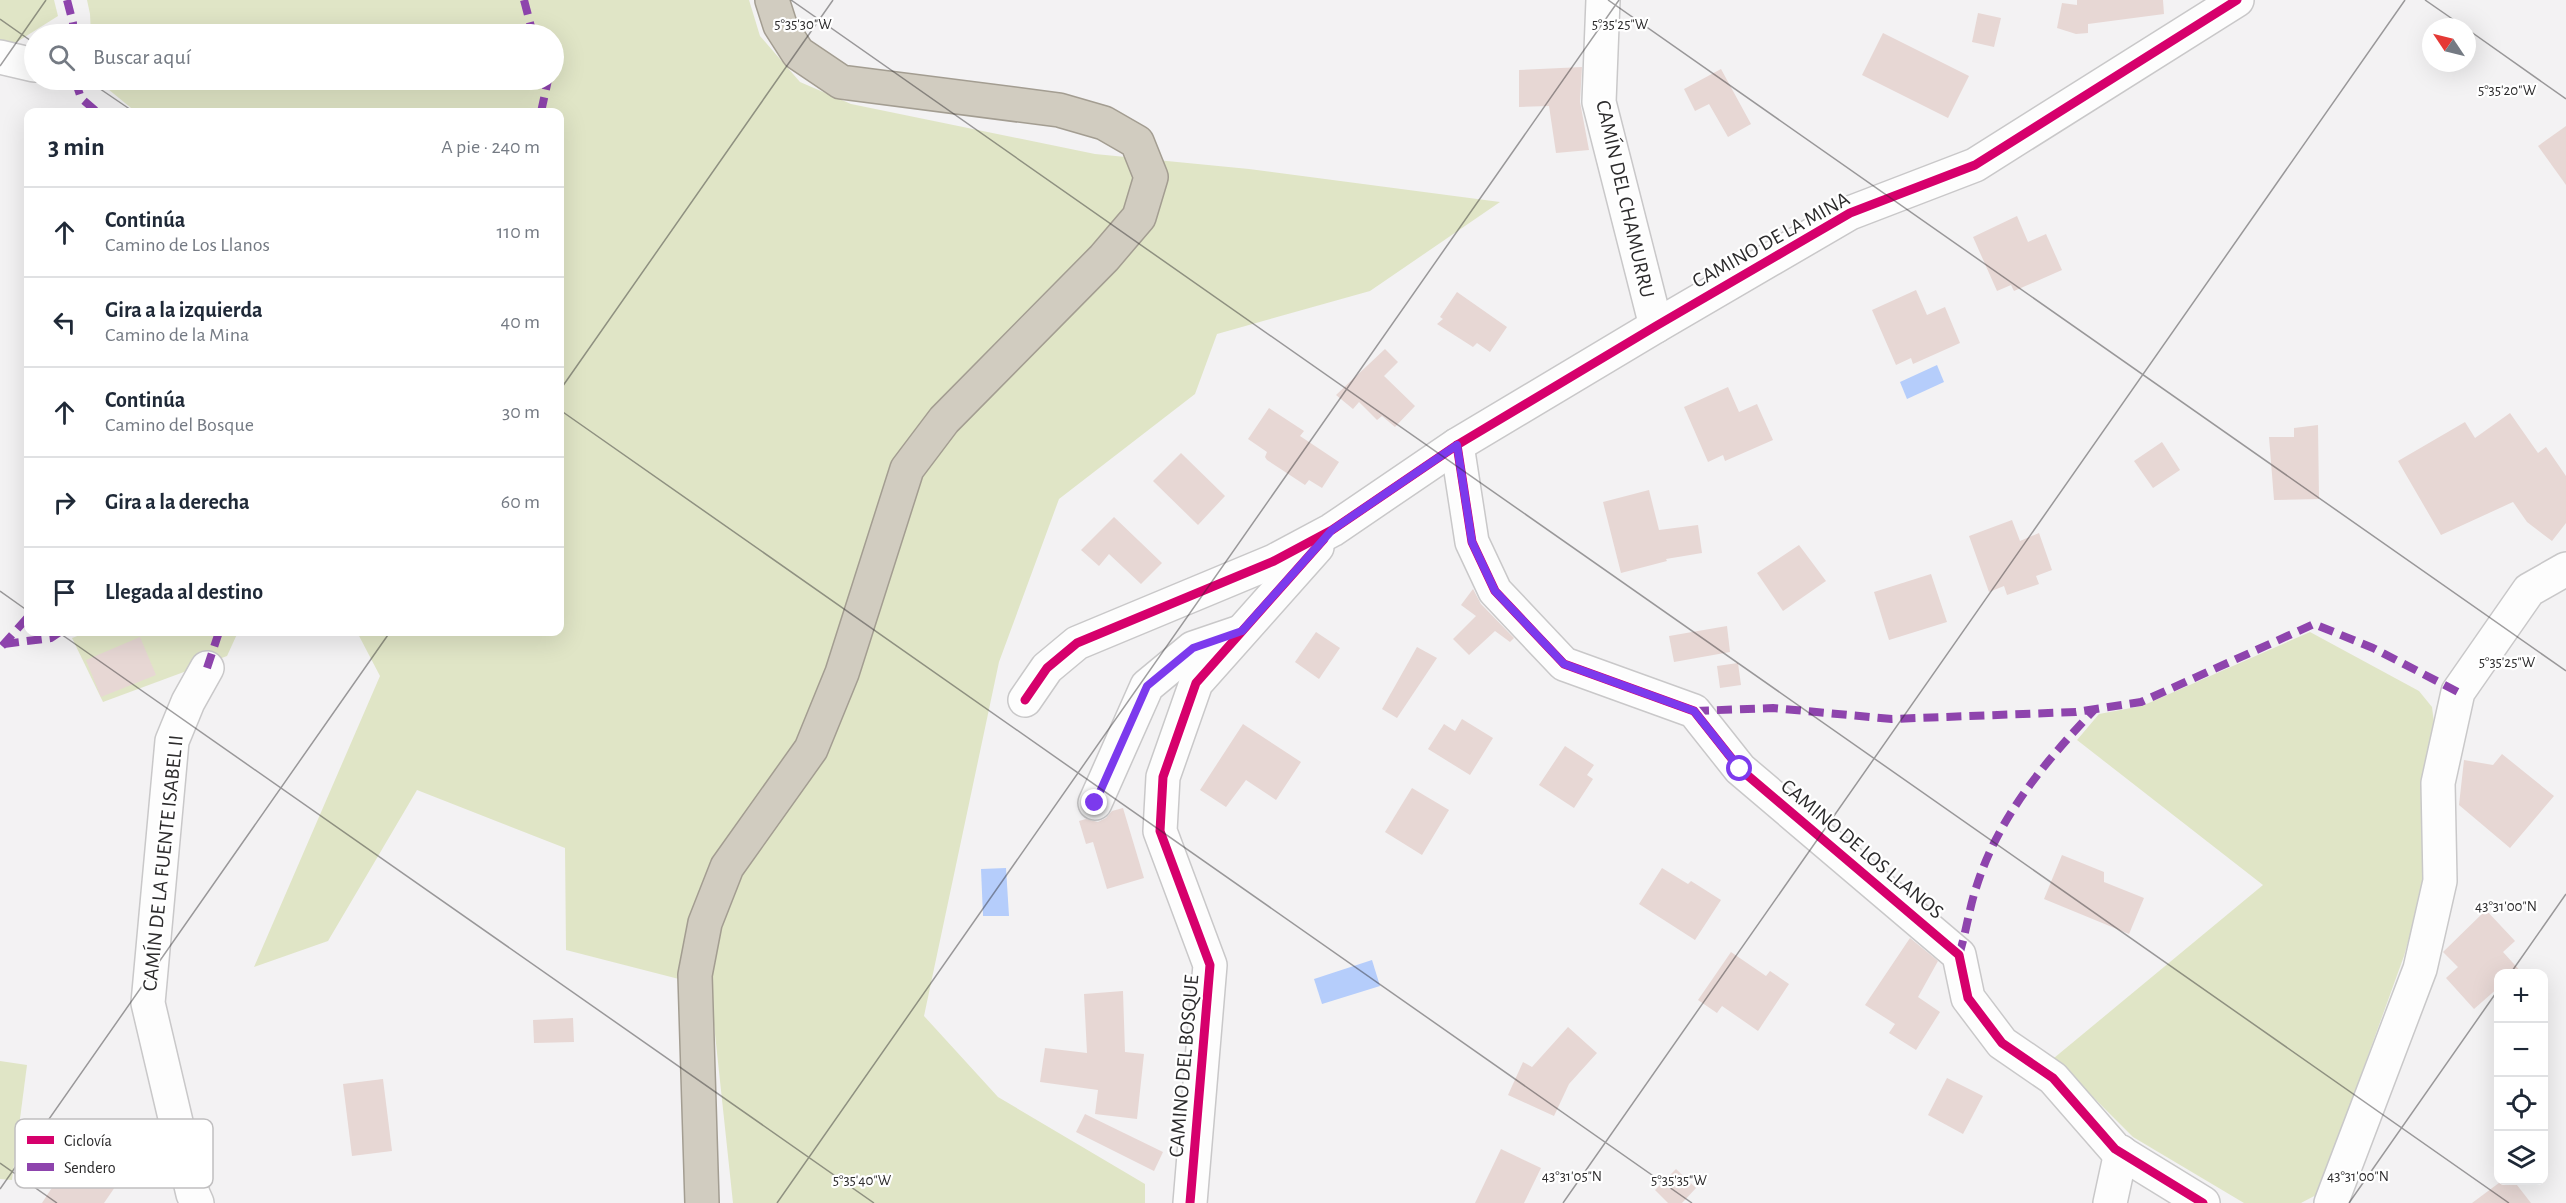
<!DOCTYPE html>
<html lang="es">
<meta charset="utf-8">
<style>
body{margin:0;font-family:"Alegreya Sans",sans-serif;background:#f6f6f7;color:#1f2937}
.controls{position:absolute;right:18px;bottom:18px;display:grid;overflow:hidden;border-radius:12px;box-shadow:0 6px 24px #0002}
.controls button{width:54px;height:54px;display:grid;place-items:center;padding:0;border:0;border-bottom:2px solid #e0e1e3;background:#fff;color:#1f2937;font:30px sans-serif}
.compass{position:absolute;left:2422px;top:18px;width:54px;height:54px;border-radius:50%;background:#fff;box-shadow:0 6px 24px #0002;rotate:305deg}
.stop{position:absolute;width:18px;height:18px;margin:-14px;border:4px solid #7c3aed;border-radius:50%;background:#fff}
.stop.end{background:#7c3aed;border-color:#fff;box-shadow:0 2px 6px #0008}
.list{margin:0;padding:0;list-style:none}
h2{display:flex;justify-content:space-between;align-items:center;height:78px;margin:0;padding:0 24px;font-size:26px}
h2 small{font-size:20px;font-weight:400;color:#747a83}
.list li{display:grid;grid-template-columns:39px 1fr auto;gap:18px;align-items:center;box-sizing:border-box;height:90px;padding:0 24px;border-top:2px solid #e0e1e3}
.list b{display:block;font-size:22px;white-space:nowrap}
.list p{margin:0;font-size:20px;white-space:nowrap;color:#747a83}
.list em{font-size:20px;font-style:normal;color:#747a83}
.icon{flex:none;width:33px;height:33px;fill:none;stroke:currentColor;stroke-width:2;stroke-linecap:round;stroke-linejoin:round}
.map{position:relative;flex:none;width:2566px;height:1203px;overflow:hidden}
.search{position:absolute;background:#fff;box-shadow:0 6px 24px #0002;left:24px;top:24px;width:540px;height:66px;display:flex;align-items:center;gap:15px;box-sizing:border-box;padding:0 21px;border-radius:33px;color:#747a83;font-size:22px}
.panel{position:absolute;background:#fff;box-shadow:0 6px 24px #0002;left:24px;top:108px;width:540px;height:528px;border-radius:12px}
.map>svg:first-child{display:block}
.green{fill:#e0e5c6}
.water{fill:#b5cdfb}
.building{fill:#e7d7d4}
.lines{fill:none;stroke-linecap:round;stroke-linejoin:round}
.minor-casing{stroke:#c9c8c9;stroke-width:36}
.highway-casing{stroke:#a39d91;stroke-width:36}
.minor{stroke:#fdfdfd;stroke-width:33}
.highway{stroke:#d1ccc0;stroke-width:33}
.quiet{stroke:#8e44ad;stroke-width:8;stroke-dasharray:15 8;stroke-linecap:butt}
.cycleway-casing{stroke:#fff;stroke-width:13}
.cycleway{stroke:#d6006c;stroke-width:9}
.route{stroke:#7c3aed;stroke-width:8}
.ticks{fill:none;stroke:#2c2b2c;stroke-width:1.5;stroke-opacity:0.45}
.labels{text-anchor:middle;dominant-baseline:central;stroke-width:4.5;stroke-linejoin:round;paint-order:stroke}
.street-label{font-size:21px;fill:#2c2b2c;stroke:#fff}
.key{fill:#fff;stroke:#c0bfc0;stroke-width:1.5}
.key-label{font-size:16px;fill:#2c2b2c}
.ticks-label{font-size:15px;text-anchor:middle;fill:#2c2b2c;stroke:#fff;stroke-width:4.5;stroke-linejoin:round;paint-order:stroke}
</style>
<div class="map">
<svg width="2566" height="1203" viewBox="0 0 2566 1203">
<rect width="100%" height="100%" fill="#f3f2f3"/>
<g class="green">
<path d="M 0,0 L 54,0 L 58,16 L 12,45 L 0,42 Z"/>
<path d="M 87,0 L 749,0 L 760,36 L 800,82 L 851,104 L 1095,154 L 1249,169 L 1500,202 L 1370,291 L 1217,334 L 1195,394 L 1059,499 L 999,662 L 924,1016 L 998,1097 L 1145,1184 L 1145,1203 L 733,1203 L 710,987 L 566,950 L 565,848 L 417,790 L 328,941 L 254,967 L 380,676 L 357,632 L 560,632 L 560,112 L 136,112 L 97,80 L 554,80 L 554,34 L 91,34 L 90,14 Z"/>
<path d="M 88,632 L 238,632 L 227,656 L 103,702 L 72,638 Z"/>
<path d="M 2310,632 L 2419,691 L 2432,707 L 2434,723 L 2422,828 L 2423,889 L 2404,956 L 2318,1194 L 2301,1203 L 2244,1203 L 2133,1137 L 2054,1058 L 2263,885 L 2077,740 L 2099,714 L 2142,706 Z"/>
<path d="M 0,1061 L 27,1065 L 12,1180 L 0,1179 Z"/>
</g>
<g class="water">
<path d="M 1937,365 L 1944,382 L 1907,399 L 1900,382 Z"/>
<path d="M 1006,868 L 1009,916 L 983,916 L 981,869 Z"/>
<path d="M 1372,960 L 1380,986 L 1322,1004 L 1314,979 Z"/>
</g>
<g class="building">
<path d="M 2077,0 L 2163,0 L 2164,14 L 2088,24 L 2088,33 L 2076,34 L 2057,28 L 2062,3 L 2077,5 Z"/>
<path d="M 1978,13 L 2001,18 L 1994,47 L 1972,42 Z"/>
<path d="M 1883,33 L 1969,76 L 1948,118 L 1862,75 Z"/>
<path d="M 1582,67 L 1580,102 L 1589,150 L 1556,153 L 1549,106 L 1519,107 L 1519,70 Z"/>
<path d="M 1721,69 L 1751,124 L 1728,137 L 1709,104 L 1695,111 L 1684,89 Z"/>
<path d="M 2566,126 L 2566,185 L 2538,146 Z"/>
<path d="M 2017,216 L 2028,242 L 2046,234 L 2062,270 L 2014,291 L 2011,285 L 1997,291 L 1973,237 Z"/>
<path d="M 1916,290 L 1927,315 L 1945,307 L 1960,343 L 1913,364 L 1911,358 L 1896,365 L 1872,310 Z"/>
<path d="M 1457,292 L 1507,327 L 1490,352 L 1477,343 L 1473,347 L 1437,324 L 1443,319 L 1440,317 Z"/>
<path d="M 1385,349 L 1398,362 L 1384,376 L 1415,406 L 1395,427 L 1382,416 L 1377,420 L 1359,402 L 1353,409 L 1336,395 Z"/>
<path d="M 1728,387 L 1739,412 L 1757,404 L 1773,440 L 1725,461 L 1723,455 L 1708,462 L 1684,407 Z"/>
<path d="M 1269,408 L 1304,431 L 1300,436 L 1339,462 L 1322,488 L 1309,480 L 1305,485 L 1267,460 L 1265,457 L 1267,452 L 1248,439 Z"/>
<path d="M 2510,413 L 2538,453 L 2546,447 L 2566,476 L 2566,523 L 2552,541 L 2527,522 L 2513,502 L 2441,535 L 2398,461 L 2465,422 L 2475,438 Z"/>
<path d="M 2318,425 L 2319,499 L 2274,500 L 2269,437 L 2294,437 L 2294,428 Z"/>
<path d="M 2162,442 L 2180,470 L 2153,488 L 2134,461 Z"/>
<path d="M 1181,453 L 1225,496 L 1198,525 L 1153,481 Z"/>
<path d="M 1649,490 L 1659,530 L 1698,525 L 1702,553 L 1666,559 L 1667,561 L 1621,573 L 1603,502 Z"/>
<path d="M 1114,517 L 1162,563 L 1141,584 L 1109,554 L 1099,566 L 1081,550 Z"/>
<path d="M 2012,520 L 2020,541 L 2039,533 L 2052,570 L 2036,576 L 2039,584 L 2007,595 L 2004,586 L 1989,592 L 1969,536 Z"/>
<path d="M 1799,545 L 1826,581 L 1783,611 L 1757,573 Z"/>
<path d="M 1931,574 L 1947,622 L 1889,640 L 1874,592 Z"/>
<path d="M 1473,589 L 1481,604 L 1514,638 L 1510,642 L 1495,631 L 1469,655 L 1453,639 L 1476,616 L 1461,605 Z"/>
<path d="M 1727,626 L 1730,652 L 1674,662 L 1669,636 Z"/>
<path d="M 1316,632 L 1340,648 L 1319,679 L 1295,662 Z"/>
<path d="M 140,637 L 156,675 L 101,697 L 86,660 Z"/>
<path d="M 1417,647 L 1437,658 L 1397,718 L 1382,709 Z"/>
<path d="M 1738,663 L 1741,685 L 1720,688 L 1717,666 Z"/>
<path d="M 1462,719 L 1493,738 L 1470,775 L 1428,749 L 1444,724 L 1455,731 Z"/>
<path d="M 1243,724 L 1301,762 L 1276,800 L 1246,780 L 1226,807 L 1200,790 Z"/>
<path d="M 1565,746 L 1594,765 L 1587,775 L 1593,779 L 1574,808 L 1539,785 Z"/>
<path d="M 2502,754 L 2554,796 L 2510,848 L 2459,805 L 2464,760 L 2493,765 Z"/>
<path d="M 1412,788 L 1449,810 L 1422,855 L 1385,832 Z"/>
<path d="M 1123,808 L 1144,878 L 1107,889 L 1093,842 L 1086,844 L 1079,821 L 1086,819 L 1098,822 L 1106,818 L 1112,811 Z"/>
<path d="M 2062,855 L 2104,872 L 2104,882 L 2144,898 L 2129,934 L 2044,899 Z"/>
<path d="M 1662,868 L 1688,884 L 1691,881 L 1721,900 L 1695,940 L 1639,904 Z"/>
<path d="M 2486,910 L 2515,941 L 2503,952 L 2523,974 L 2499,974 L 2499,987 L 2474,1009 L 2446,978 L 2458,967 L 2443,952 Z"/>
<path d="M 1910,938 L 1938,961 L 1918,997 L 1940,1012 L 1916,1050 L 1889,1033 L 1895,1024 L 1865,1005 Z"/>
<path d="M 1731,952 L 1766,976 L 1770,971 L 1789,984 L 1758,1031 L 1722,1006 L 1717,1013 L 1698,1000 Z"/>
<path d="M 1123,991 L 1125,1052 L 1144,1054 L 1137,1119 L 1095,1114 L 1098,1090 L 1040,1082 L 1045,1048 L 1087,1053 L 1084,994 Z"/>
<path d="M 573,1018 L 574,1042 L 534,1043 L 533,1020 Z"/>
<path d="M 1568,1027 L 1597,1053 L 1569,1084 L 1554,1116 L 1508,1095 L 1523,1062 L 1532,1067 Z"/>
<path d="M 1947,1078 L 1983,1096 L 1963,1134 L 1928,1115 Z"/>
<path d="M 383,1079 L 392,1151 L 352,1156 L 343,1084 Z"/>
<path d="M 1085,1114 L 1163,1152 L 1154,1171 L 1076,1132 Z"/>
<path d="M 81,1140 L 104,1156 L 101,1160 L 118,1172 L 111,1184 L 115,1187 L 104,1203 L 42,1203 L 57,1180 L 53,1177 Z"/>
<path d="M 1501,1149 L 1541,1168 L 1524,1203 L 1475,1203 Z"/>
<path d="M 1676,1169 L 1696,1188 L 1682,1203 L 1668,1203 L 1655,1190 Z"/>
<path d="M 2503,1180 L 2513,1180 L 2531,1203 L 2472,1203 Z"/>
</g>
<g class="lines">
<defs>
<g id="minor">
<path d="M 1603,0 L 1599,102 L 1656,326"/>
<path d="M 0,57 L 34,65"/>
<path d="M 1457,445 L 1472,542 L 1495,591 L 1564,664 L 1694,711 L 1740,769 L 1959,955 L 1968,998 L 2002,1043 L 2053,1078 L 2115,1149 L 2203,1203"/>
<path d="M 1025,700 L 1047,668 L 1077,643 L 1274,561 L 1332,530 L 1457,445 L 1656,326 L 1850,213 L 1975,165 L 2237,0"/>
<path d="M 1095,803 L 1147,686 L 1193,648 L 1240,632"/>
<path d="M 197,1203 L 193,1194 L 148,1003 L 172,741 L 188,702 L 207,668"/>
<path d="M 1190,1203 L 1210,965 L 1160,831 L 1163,777 L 1196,683 L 1317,547"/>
<path d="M 2110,1203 L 2121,1152"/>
<path d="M 2331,1203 L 2420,969 L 2440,881 L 2438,783 L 2458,692 L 2529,590 L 2566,569"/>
</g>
<path id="highway" d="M 702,1203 L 695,975 L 705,923 L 727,867 L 811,749 L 842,673 L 907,469 L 944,420 L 1104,258 L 1139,217 L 1151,177 L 1137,142 L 1104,123 L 1059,110 L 841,82 L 798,53 L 780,25 L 772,0"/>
</defs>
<use href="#minor" class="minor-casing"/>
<use href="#highway" class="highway-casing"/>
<use href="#minor" class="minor"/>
<use href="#highway" class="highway"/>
<g class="quiet">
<path d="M 67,0 L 73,23 L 72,34"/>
<path d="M 524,0 L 533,34"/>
<path d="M 75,80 L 81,98 L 97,112"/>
<path d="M 541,112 L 548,80"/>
<path d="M 4,644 L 51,638 L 60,632"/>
<path d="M 2,646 L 28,617"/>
<path d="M 207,668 L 219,632"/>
<path d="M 1694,711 L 1773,708 L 1892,719 L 2076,712 L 2141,702 L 2314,624 L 2373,648 L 2458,692"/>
<path d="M 1959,955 C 1966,933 1969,909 1976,888 C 1998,817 2045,762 2095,709"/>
</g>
<defs>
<g id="cycleway">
<path d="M 1457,445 L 1472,542 L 1495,591 L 1564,664 L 1694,711 L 1740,769 L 1959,955 L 1968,998 L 2002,1043 L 2053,1078 L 2115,1149 L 2203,1203"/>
<path d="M 1025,700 L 1047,668 L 1077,643 L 1274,561 L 1332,530 L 1457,445 L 1656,326 L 1850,213 L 1975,165 L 2237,0"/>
<path d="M 1190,1203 L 1210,965 L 1160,831 L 1163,777 L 1196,683 L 1324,539"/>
</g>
</defs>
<use href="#cycleway" class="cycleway-casing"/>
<use href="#cycleway" class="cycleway"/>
</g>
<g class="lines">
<path class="route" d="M 1095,803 L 1147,686 L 1193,648 L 1242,631 L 1332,530 L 1457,445 L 1472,542 L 1495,591 L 1564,664 L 1694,711 L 1740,769"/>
</g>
<path class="ticks" d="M 791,0 L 2509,1203M 1608,0 L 2566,671M 2425,0 L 2464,27M 0,19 L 34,43M 2467,29 L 2566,99M 0,66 L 46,0M 87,80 L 134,112M 560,390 L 833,0M 560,410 L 1692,1203M 0,591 L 28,611M 58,632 L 874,1203M 2510,974 L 2566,894M 0,1163 L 57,1203M 0,1189 L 390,632M 777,1203 L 1619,0M 1563,1203 L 2405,0M 2349,1203 L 2498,990"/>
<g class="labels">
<g class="street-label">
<text transform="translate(1625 199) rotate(77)">CAMÍN DEL CHAMURRU</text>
<text transform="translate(1771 240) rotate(-29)">CAMINO DE LA MINA</text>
<text transform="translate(1862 849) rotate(40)">CAMINO DE LOS LLANOS</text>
<text transform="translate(163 863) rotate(-84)">CAMÍN DE LA FUENTE ISABEL II</text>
<text transform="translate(1184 1066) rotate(-85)">CAMINO DEL BOSQUE</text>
</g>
</g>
<rect x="15" y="1119" width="198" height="69" rx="9" class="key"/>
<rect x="27" y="1136" width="27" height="8" fill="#d6006c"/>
<rect x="27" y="1163" width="27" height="8" fill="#8e44ad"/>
<g class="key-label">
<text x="64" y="1146">Ciclovía</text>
<text x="64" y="1173">Sendero</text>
</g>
<g class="ticks-label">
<text x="803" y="29">5°35'30"W</text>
<text x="1620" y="29">5°35'25"W</text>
<text x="2507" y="95">5°35'20"W</text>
<text x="2507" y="667">5°35'25"W</text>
<text x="2506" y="911">43°31'00"N</text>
<text x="1572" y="1181">43°31'05"N</text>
<text x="2358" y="1181">43°31'00"N</text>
<text x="862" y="1185">5°35'40"W</text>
<text x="1679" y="1185">5°35'35"W</text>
</g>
</svg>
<div class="controls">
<button>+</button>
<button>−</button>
<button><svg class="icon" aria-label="locate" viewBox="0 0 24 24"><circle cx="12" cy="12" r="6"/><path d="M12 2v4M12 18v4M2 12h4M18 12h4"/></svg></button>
<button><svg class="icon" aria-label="layers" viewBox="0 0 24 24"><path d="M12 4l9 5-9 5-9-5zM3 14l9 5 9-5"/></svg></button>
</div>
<svg class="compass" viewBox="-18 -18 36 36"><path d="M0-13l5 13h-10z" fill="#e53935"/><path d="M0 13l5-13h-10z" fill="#747a83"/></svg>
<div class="stop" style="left:1740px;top:769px"></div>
<div class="stop end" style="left:1095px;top:803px"></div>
<div class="search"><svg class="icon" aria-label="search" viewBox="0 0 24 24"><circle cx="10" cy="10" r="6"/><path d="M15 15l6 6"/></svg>Buscar aquí</div>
<section class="panel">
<h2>3 min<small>A pie · 240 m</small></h2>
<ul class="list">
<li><svg class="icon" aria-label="ahead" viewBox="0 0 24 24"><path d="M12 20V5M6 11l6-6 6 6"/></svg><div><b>Continúa</b><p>Camino de Los Llanos</p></div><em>110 m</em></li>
<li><svg class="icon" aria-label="left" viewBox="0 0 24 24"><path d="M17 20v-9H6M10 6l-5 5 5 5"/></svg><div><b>Gira a la izquierda</b><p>Camino de la Mina</p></div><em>40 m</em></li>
<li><svg class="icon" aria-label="ahead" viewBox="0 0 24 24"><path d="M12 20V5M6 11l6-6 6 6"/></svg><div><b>Continúa</b><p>Camino del Bosque</p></div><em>30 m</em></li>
<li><svg class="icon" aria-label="right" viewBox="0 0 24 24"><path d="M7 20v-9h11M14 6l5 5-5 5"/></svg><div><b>Gira a la derecha</b></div><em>60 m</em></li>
<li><svg class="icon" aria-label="arrive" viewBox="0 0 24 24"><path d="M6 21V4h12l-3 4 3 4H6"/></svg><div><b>Llegada al destino</b></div></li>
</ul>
</section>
</div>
